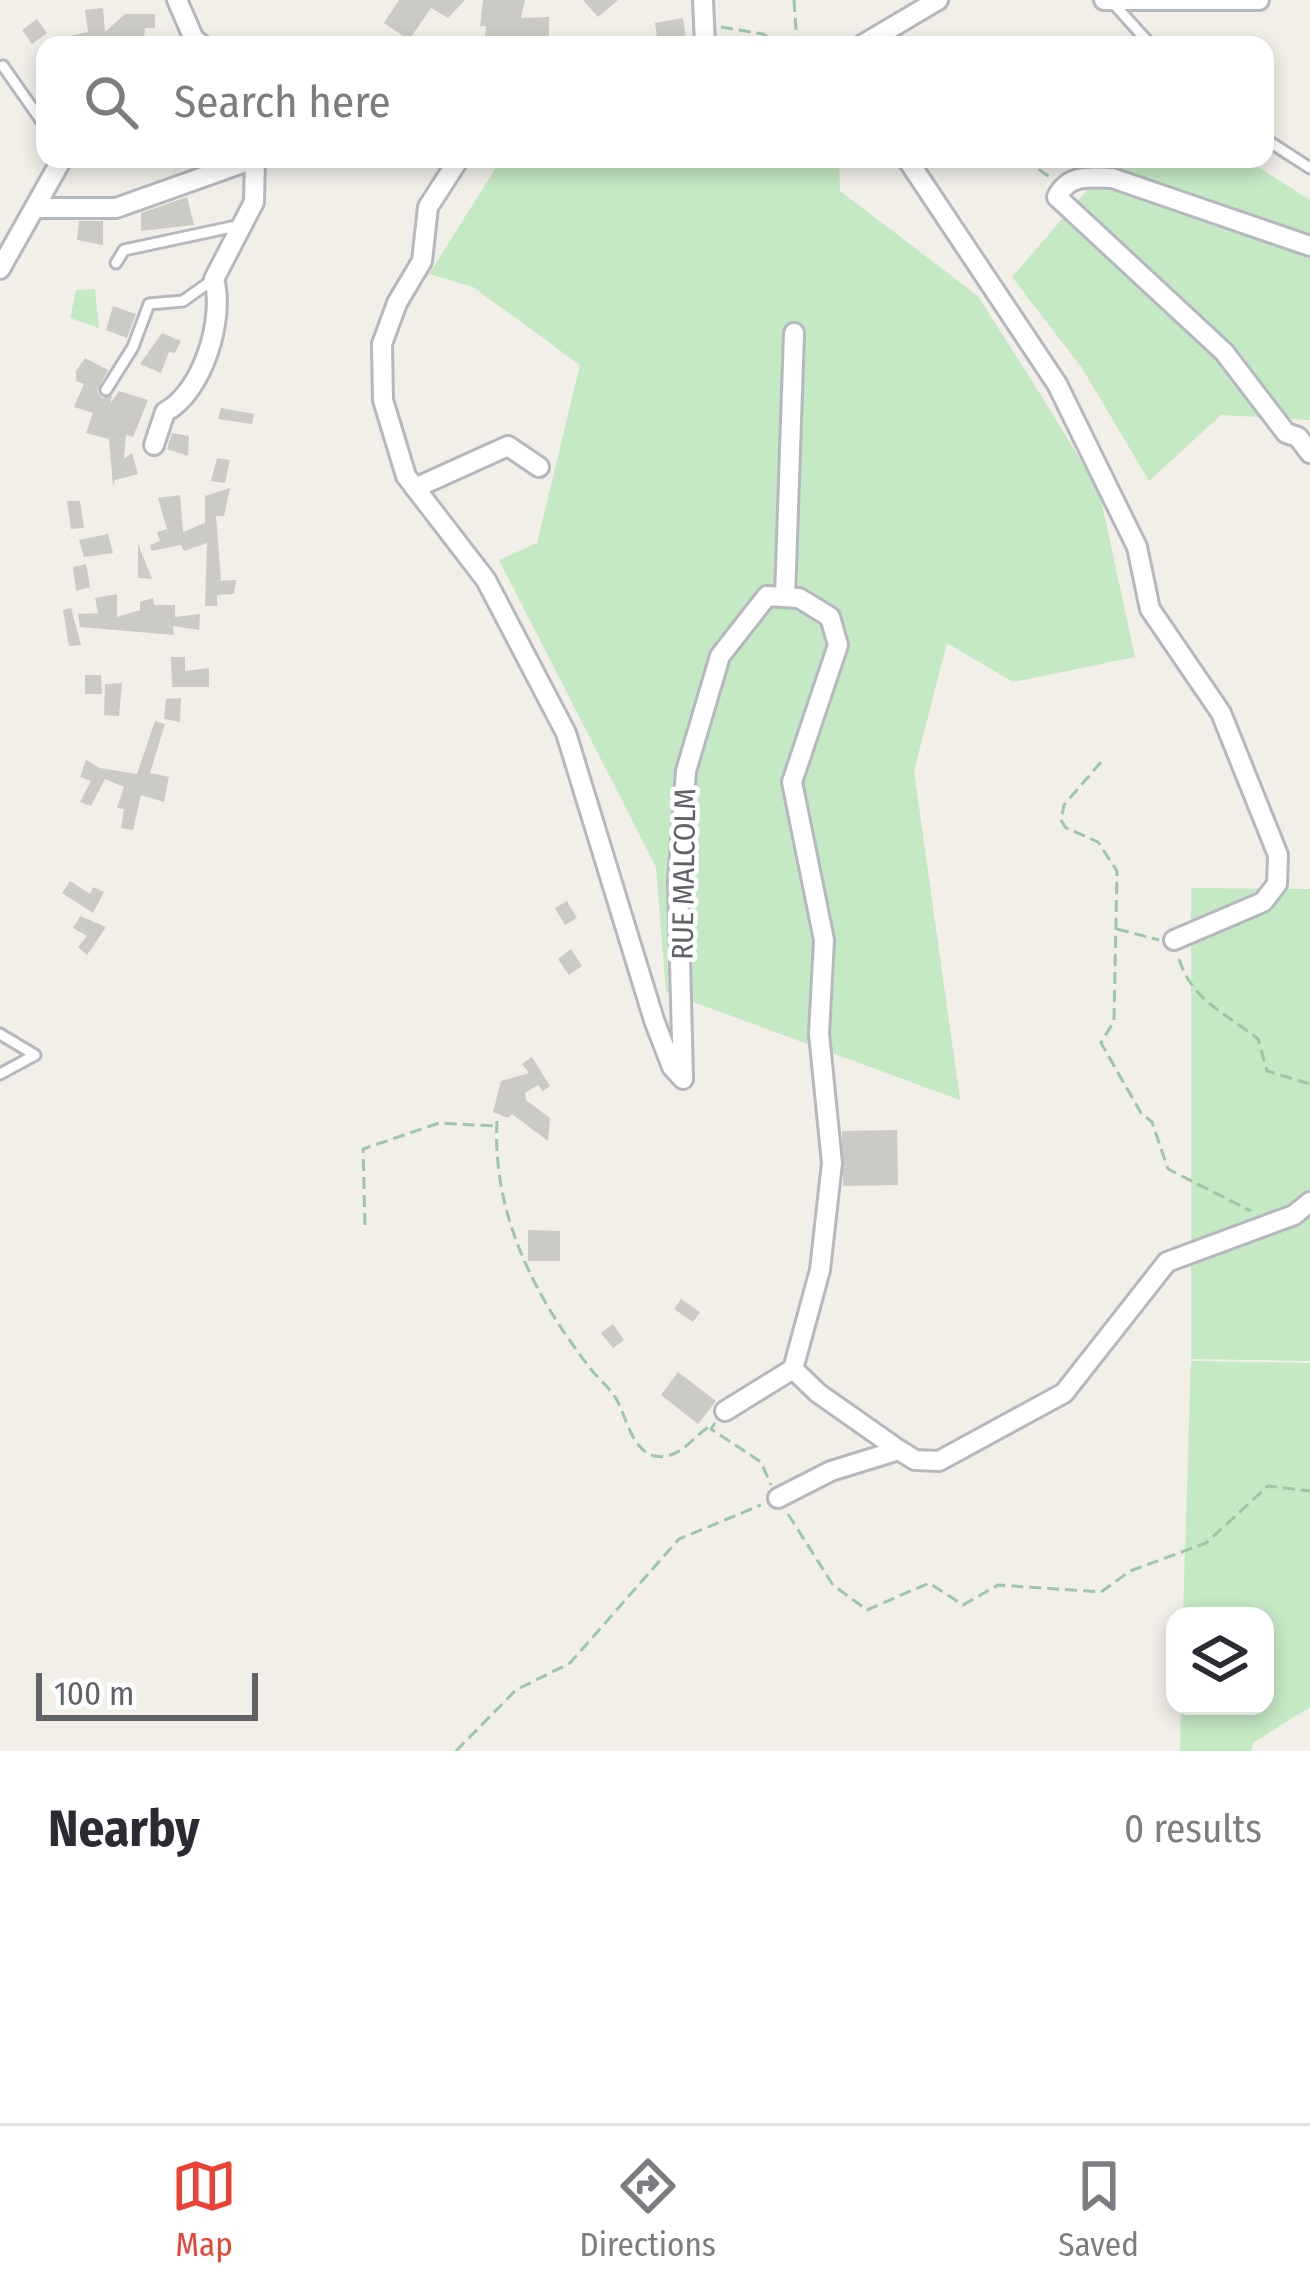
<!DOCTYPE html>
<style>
body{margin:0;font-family:"Fira Sans Condensed",sans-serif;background:#f7f7f7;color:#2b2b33}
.controls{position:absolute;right:36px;bottom:36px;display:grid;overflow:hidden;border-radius:24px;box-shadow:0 6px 18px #0003}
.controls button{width:108px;height:108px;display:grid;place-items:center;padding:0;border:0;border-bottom:3px solid #e1e1e2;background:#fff;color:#2b2b33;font:60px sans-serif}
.scale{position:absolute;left:36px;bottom:30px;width:222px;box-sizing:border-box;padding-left:12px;border:6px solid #5f6368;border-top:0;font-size:33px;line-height:42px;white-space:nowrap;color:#5f6368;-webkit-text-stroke:9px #fff;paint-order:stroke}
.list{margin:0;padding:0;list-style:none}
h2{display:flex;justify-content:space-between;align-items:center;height:156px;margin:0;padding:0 48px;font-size:51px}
h2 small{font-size:39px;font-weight:400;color:#7c7c81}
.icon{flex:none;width:66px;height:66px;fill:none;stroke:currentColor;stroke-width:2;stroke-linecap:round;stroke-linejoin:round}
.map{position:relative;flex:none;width:1310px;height:1751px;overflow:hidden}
.search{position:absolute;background:#fff;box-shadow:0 6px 18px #0003;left:36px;right:36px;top:36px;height:132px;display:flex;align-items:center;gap:30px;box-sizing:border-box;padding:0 42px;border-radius:24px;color:#7c7c81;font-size:45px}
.sheet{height:372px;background:#fff}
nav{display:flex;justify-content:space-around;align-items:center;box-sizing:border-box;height:168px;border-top:3px solid #e1e1e2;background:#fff;font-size:33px;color:#7c7c81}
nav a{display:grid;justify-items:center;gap:6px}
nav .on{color:#ea4335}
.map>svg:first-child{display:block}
.green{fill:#c5e8c5}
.building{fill:#cccac5}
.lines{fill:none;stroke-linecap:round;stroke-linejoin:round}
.lane-casing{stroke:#b5b8bc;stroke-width:15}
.street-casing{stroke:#b5b8bc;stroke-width:24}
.path{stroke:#9cc7a9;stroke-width:3;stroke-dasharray:12 6;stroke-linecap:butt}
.lane{stroke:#fff;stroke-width:9}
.street{stroke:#fff;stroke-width:18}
.labels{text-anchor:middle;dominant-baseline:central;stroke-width:9;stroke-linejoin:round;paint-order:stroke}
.street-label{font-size:30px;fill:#5f6368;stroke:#fff}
</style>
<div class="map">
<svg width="1310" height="1751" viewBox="0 0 1310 1751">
<rect width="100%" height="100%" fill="#f1efe8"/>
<g class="green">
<path d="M 548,159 L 839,159 L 840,191 L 978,296 L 1037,389 L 1099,490 L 1135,657 L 1013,682 L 947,643 L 914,771 L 960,1100 L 666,992 L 656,867 L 499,560 L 537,543 L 580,365 L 473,287 L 429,274 L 499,163 Z"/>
<path d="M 1114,159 L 1246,159 L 1310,200 L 1310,420 L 1221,415 L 1149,481 L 1082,368 L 1012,277 Z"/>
<path d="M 95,289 L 99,328 L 70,318 L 76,290 Z"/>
<path d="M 1191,888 L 1310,889 L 1310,1361 L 1191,1359 Z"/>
<path d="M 1191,1361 L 1310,1363 L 1310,1707 L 1253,1743 L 1251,1751 L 1180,1751 L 1181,1706 L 1265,1706 L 1265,1616 L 1183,1616 Z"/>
</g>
<g class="building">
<path d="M 399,0 L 465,0 L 448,18 L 431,8 L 409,40 L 384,23 Z"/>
<path d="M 483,0 L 525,0 L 521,18 L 549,17 L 549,39 L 508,45 L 508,38 L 485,36 L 486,26 L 480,26 Z"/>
<path d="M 583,0 L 618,0 L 598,17 Z"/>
<path d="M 103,8 L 105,32 L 125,14 L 155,14 L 155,28 L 145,28 L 143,45 L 51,45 L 50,40 L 88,32 L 85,10 Z"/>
<path d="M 683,18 L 687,45 L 658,45 L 655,23 Z"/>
<path d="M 37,19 L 47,33 L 32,44 L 22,30 Z"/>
<path d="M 187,197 L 194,225 L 141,231 L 141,213 Z"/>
<path d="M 79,221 L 103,221 L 103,245 L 77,240 Z"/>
<path d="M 113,306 L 136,314 L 127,338 L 106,330 Z"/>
<path d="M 162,333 L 181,341 L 175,353 L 169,352 L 161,373 L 140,364 Z"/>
<path d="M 85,358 L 108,370 L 97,391 L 102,398 L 112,396 L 110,404 L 119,391 L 148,400 L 133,437 L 126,435 L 124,459 L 132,453 L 138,474 L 115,480 L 113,486 L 109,439 L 86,433 L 93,413 L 74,407 L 84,384 L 76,381 L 76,371 Z"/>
<path d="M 221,408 L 254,414 L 252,424 L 218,419 Z"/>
<path d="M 172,433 L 189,436 L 188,456 L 167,449 Z"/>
<path d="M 217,458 L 230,460 L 225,483 L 211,481 Z"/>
<path d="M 230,488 L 224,516 L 216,516 L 221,580 L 216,581 L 236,580 L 234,594 L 217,595 L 217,606 L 205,606 L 207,543 L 184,551 L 181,545 L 152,551 L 150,545 L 160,541 L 157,532 L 167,529 L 158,498 L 180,495 L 183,532 L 205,523 L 205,496 Z"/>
<path d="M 67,501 L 80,501 L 84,528 L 71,529 Z"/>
<path d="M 108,534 L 113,553 L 84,557 L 79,540 Z"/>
<path d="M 138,544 L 152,579 L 138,578 Z"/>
<path d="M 86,564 L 90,587 L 76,591 L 73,567 Z"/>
<path d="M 117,594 L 117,617 L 140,610 L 140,602 L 153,598 L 154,605 L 175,605 L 175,617 L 200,614 L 199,630 L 173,626 L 174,635 L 80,627 L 78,614 L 98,613 L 95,598 Z"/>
<path d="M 71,608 L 81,645 L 69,646 L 63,610 Z"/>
<path d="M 171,657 L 185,657 L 185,671 L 209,668 L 209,687 L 172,687 Z"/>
<path d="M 85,675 L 101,675 L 102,694 L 85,694 Z"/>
<path d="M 122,683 L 119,716 L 104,715 L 105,684 Z"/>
<path d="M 181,698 L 180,722 L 164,719 L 166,699 Z"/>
<path d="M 155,721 L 165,724 L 150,773 L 169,777 L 164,802 L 141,795 L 133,830 L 121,828 L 124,809 L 117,808 L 124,787 L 105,779 L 91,806 L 80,802 L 91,781 L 80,777 L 86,760 L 100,768 L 137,774 Z"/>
<path d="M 70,881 L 90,894 L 93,887 L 104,892 L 93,913 L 62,893 Z"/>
<path d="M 567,901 L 577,918 L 565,925 L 555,908 Z"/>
<path d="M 80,916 L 106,927 L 87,955 L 78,947 L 87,936 L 73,928 Z"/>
<path d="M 571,949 L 582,966 L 569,975 L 558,959 Z"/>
<path d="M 532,1057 L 550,1086 L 543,1091 L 538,1085 L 525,1093 L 526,1100 L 550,1118 L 548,1141 L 512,1114 L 508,1118 L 493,1112 L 501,1081 L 529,1073 L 522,1064 Z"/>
<path d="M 897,1130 L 898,1185 L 843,1186 L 842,1131 Z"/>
<path d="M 528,1230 L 560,1231 L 560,1261 L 528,1261 Z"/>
<path d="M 681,1299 L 700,1312 L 693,1322 L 674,1309 Z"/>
<path d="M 613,1324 L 624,1340 L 613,1348 L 601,1333 Z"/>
<path d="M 678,1372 L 716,1401 L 698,1424 L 661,1395 Z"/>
</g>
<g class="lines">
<defs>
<g id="lane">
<path d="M 1112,2 L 1151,45"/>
<path d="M 3,66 L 45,126"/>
<path d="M 1265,139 L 1310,168"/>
<path d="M 116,263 L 124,250 L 241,225"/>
<path d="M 106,390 L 133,347 L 149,304 L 183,301 L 214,279"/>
<path d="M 0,1034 L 35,1055 L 0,1074"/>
</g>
<g id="street">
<path d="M 177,0 L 194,39 L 202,45"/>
<path d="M 703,0 L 705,45"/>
<path d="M 1104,0 L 1259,0"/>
<path d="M 862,45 L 938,0"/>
<path d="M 459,159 L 428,207 L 422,261 L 397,303 L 382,344 L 383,400 L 406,476 L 486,580 L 566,733 L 654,1020 L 672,1067 L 683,1079 L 678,882 L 686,771 L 720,656 L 767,596 L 799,598 L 830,617 L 838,645 L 792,782 L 824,940 L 819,1034 L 832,1163 L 820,1270 L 793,1369 L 725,1411"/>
<path d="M 907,159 L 1057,384 L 1137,547 L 1150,609 L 1221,713 L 1278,855 L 1277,884 L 1263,902 L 1174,940"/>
<path d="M 36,208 L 116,208 L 254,159"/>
<path d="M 1310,246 L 1112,178 C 1090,177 1068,174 1057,197 L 1224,352 L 1286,433 L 1298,437 L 1310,453"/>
<path d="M 0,269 L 62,159"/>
<path d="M 154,445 L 165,412 C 203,392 225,318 214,279 L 254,202 L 255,159"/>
<path d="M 415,488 L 508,446 L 539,467"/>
<path d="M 785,597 L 794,333"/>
<path d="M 793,1369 L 818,1393 L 899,1450"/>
<path d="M 778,1498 L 831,1471 L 899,1450 L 915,1460 L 939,1461 L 1064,1393 L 1167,1262 L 1294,1215 L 1310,1202"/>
</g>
</defs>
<use href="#lane" class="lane-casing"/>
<use href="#street" class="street-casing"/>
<g class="path">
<path d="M 794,0 L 797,45"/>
<path d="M 721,27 L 763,34 L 780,45"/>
<path d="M 265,45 L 337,37"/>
<path d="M 1024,159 L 1051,178"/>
<path d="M 1101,762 L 1064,805 L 1061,820 L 1066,828 L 1098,842 L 1117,871 L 1114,1021 L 1101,1043 L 1141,1113 L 1152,1122 L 1168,1169 L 1251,1211"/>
<path d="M 1117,929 L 1159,940"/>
<path d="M 1179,959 C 1192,1001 1226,1013 1258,1039 L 1267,1071 L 1310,1084"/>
<path d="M 497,1121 C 492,1213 534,1296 590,1368 C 597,1378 608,1386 615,1397 C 627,1415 630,1450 655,1456 C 678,1461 693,1437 710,1426"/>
<path d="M 365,1225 L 363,1149 L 439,1123 L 495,1126"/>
<path d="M 715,1423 L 711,1429 L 761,1462 L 771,1485"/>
<path d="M 788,1514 L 833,1585 L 867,1610 L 929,1583 L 963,1605 L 998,1585 L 1101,1592 L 1130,1571 L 1206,1543 L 1268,1486 L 1310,1491"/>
<path d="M 456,1751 L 516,1690 L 570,1663 L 679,1539 L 761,1505"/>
</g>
<use href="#lane" class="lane"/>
<use href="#street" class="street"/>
</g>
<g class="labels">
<g class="street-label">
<text transform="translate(684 874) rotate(-89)">RUE MALCOLM</text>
</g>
</g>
</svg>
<div class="controls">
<button><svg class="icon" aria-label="layers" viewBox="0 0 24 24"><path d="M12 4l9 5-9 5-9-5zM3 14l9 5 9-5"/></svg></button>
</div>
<div class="scale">100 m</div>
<div class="search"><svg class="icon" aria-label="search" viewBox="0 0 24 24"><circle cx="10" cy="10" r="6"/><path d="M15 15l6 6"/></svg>Search here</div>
</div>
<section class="sheet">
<h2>Nearby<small>0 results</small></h2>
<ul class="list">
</ul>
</section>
<nav>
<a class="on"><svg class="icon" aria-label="map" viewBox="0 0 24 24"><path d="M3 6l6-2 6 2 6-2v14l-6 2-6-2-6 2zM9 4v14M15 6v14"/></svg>Map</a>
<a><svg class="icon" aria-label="directions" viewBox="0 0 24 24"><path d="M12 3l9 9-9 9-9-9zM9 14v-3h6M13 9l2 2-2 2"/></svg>Directions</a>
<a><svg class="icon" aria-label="saved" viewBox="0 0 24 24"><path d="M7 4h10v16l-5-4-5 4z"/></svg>Saved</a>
</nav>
